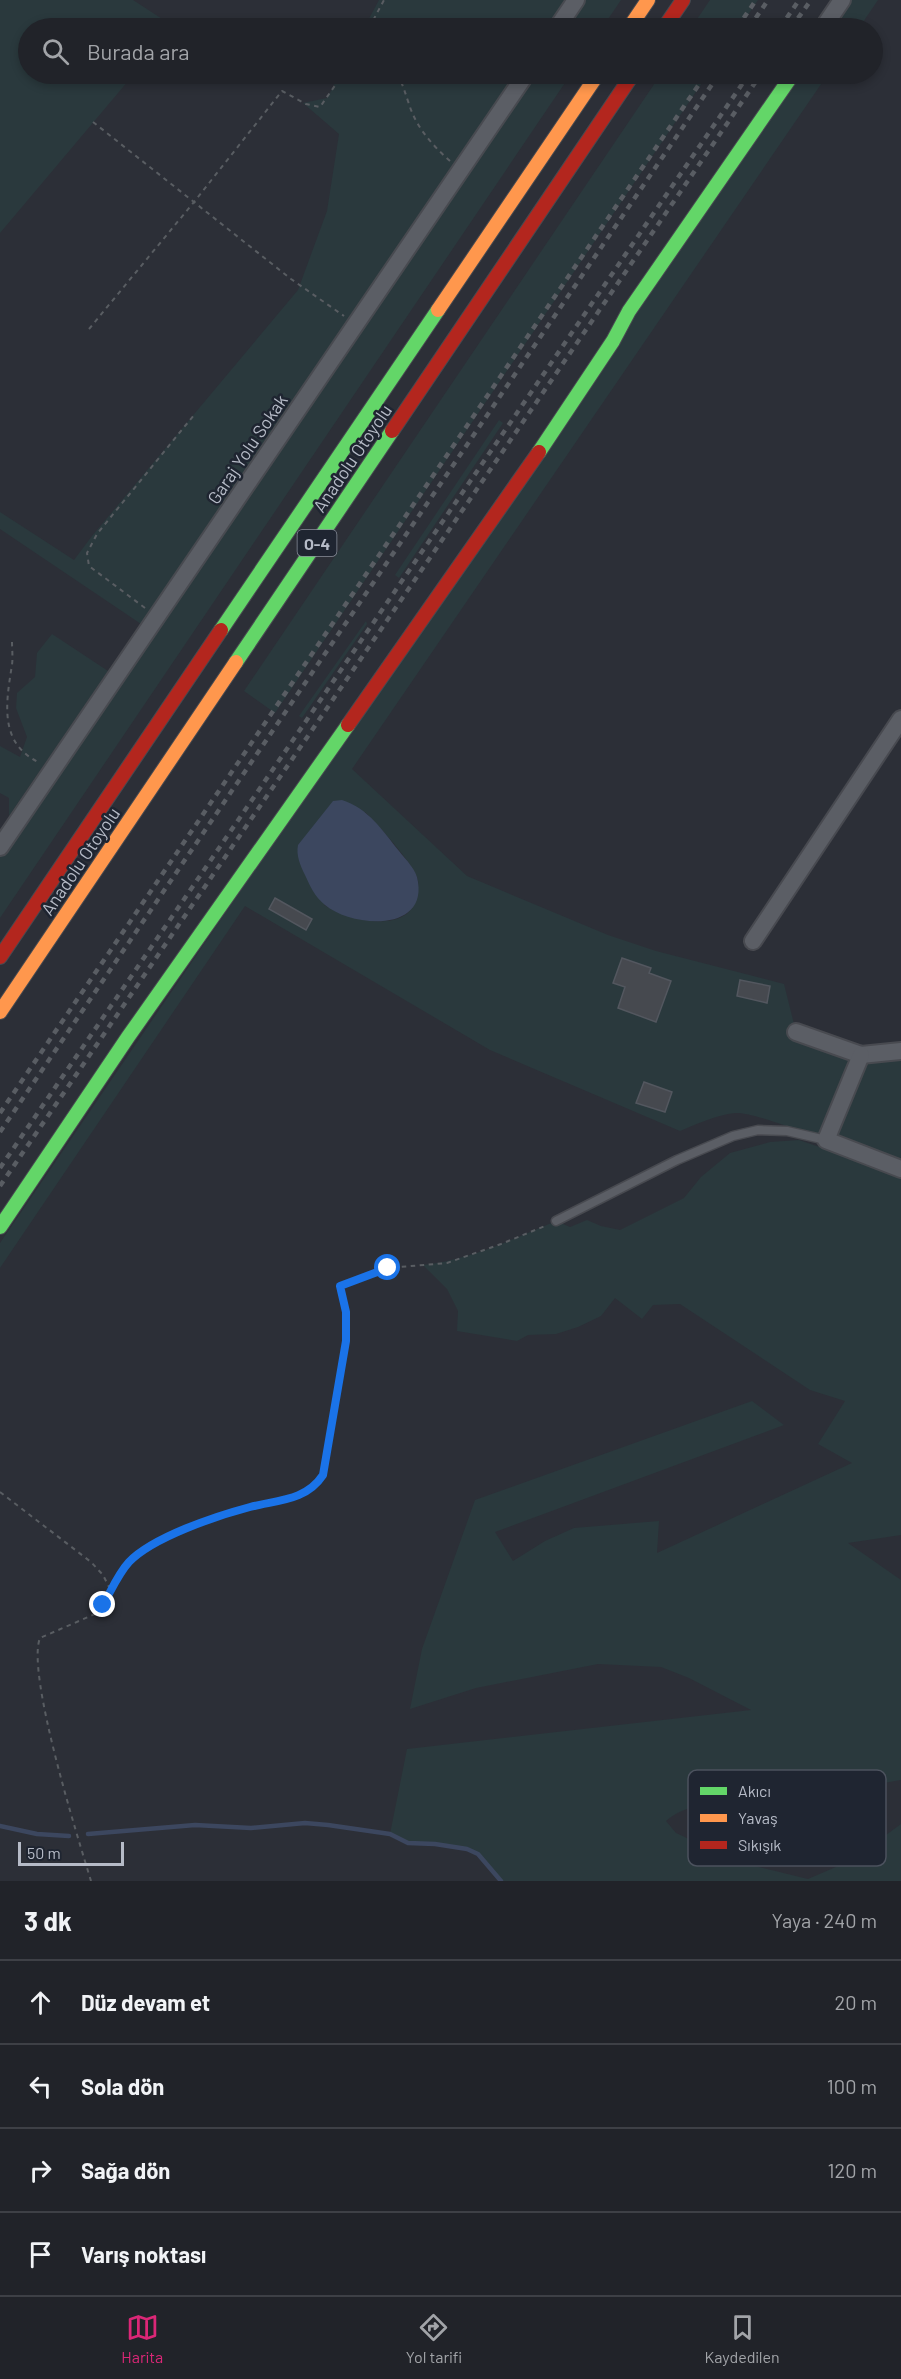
<!DOCTYPE html>
<html lang="tr">
<meta charset="utf-8">
<style>
body{margin:0;font-family:Barlow,sans-serif;background:#292b31;color:#f1f3f6}
.scale{position:absolute;left:18px;bottom:15px;width:106px;box-sizing:border-box;padding-left:6px;border:3px solid #b6bbc7;border-top:0;font-size:16px;line-height:21px;white-space:nowrap;color:#b6bbc7;-webkit-text-stroke:4px #1f2531;paint-order:stroke}
.stop{position:absolute;width:18px;height:18px;margin:-14px;border:4px solid #1a73e8;border-radius:50%;background:#fff}
.stop.end{background:#1a73e8;border-color:#fff;box-shadow:0 2px 6px #0008}
.list{margin:0;padding:0;list-style:none}
h2{display:flex;justify-content:space-between;align-items:center;height:78px;margin:0;padding:0 24px;font-size:26px}
h2 small{font-size:20px;font-weight:400;color:#a2a4a8}
.list li{display:grid;grid-template-columns:39px 1fr auto;gap:18px;align-items:center;box-sizing:border-box;height:84px;padding:0 24px;border-top:2px solid #3e4046}
.list b{display:block;font-size:22px;white-space:nowrap}
.list em{font-size:20px;font-style:normal;color:#a2a4a8}
.icon{flex:none;width:33px;height:33px;fill:none;stroke:currentColor;stroke-width:2;stroke-linecap:round;stroke-linejoin:round}
.map{position:relative;flex:none;width:901px;height:1881px;overflow:hidden}
.search{position:absolute;background:#212329;box-shadow:0 3px 9px #0003;left:18px;right:18px;top:18px;height:66px;display:flex;align-items:center;gap:15px;box-sizing:border-box;padding:0 21px;border-radius:33px;color:#a2a4a8;font-size:22px}
.sheet{height:414px;background:#212329}
nav{display:flex;justify-content:space-around;align-items:center;box-sizing:border-box;height:84px;border-top:2px solid #3e4046;background:#212329;font-size:16px;color:#a2a4a8}
nav a{display:grid;justify-items:center;gap:3px}
nav .on{color:#db2777}
.map>svg:first-child{display:block}
.green{fill:#2a393d;fill-rule:evenodd}
.water{fill:#3c475f}
.lines{fill:none;stroke-linecap:round;stroke-linejoin:round}
.stream{stroke:#3c475f;stroke-width:4.5}
.building{fill:#46494f;stroke:#53575f;stroke-width:1.5}
.lane-casing{stroke:#484a50;stroke-width:11}
.street-casing{stroke:#484a50;stroke-width:20}
.fast-casing{stroke:#484a50;stroke-width:16}
.slow-casing{stroke:#484a50;stroke-width:16}
.jam-casing{stroke:#484a50;stroke-width:16}
.path{stroke:#595d62;stroke-width:2;stroke-dasharray:4.5 4.5;stroke-linecap:butt}
.lane{stroke:#5b5e65;stroke-width:8}
.street{stroke:#5b5e65;stroke-width:16}
.fast{stroke:#63d668;stroke-width:14}
.slow{stroke:#ff974d;stroke-width:14}
.jam{stroke:#b3261e;stroke-width:14}
.rail{stroke:#595d63;stroke-width:4.5;stroke-dasharray:6 6;stroke-linecap:butt}
.route{stroke:#1a73e8;stroke-width:8}
.labels{text-anchor:middle;dominant-baseline:central;stroke-width:5;stroke-linejoin:round;paint-order:stroke}
.shield{fill:#1f2531;stroke:#898e9a;stroke-width:1.5}
.shield-label{font-size:16px;font-weight:bold;fill:#b6bbc7}
.street-label{font-size:18px;fill:#b6bbc7;stroke:#1f2531}
.key{fill:#1f2531;stroke:#4c525e;stroke-width:1.5}
.key-label{font-size:16px;fill:#b6bbc7}
</style>
<div class="map">
<svg width="901" height="1881" viewBox="0 0 901 1881">
<rect width="100%" height="100%" fill="#2c2f37"/>
<g class="green">
<path d="M 0,0 L 133,0 L 176,28 L 28,28 L 28,74 L 134,74 L 0,233 Z"/>
<path d="M 379,0 L 570,0 L 550,28 L 364,28 Z"/>
<path d="M 579,0 L 621,0 L 602,28 L 560,28 Z"/>
<path d="M 710,0 L 758,0 L 739,28 L 691,28 Z"/>
<path d="M 848,0 L 878,0 L 859,28 L 829,28 Z"/>
<path d="M 340,74 L 520,74 L 163,597 L 149,613 L 145,622 L 141,624 L 0,529 L 0,512 L 74,560 L 92,536 L 298,290 L 327,211 L 339,134 L 303,103 L 327,98 Z"/>
<path d="M 530,74 L 571,74 L 0,918 L 0,856 Z"/>
<path d="M 661,74 L 708,74 L 275,713 L 244,691 Z"/>
<path d="M 798,74 L 828,74 L 352,769 L 467,876 L 608,935 L 656,951 L 784,984 L 796,1032 L 861,1055 L 826,1140 C 807,1134 751,1111 735,1113 C 716,1115 697,1124 680,1131 L 490,1050 L 245,906 L 0,1268 L 0,1243 ZM 365,812 C 377,824 417,867 418,881 C 419,885 417,891 417,895 C 411,936 348,921 324,905 Z"/>
<path d="M 499,420 L 503,423 L 399,578 L 395,575 Z"/>
<path d="M 366,621 L 367,624 L 302,718 L 299,716 Z"/>
<path d="M 52,634 L 108,671 L 9,816 L 9,798 L 0,793 L 0,746 L 20,757 L 27,737 L 16,708 L 17,693 L 35,677 L 37,653 Z"/>
<path d="M 901,1055 L 901,1163 L 834,1138 L 863,1067 L 870,1061 Z"/>
<path d="M 799,1140 L 901,1175 L 901,1535 L 848,1543 L 901,1580 L 901,1780 C 864,1786 828,1793 791,1798 C 757,1802 692,1796 666,1821 L 676,1833 L 739,1862 L 808,1879 L 852,1860 L 901,1824 L 901,1881 L 501,1881 L 478,1854 L 467,1849 L 435,1844 L 408,1843 L 390,1834 L 407,1749 L 751,1710 L 689,1678 L 661,1667 L 598,1664 L 476,1688 L 410,1709 L 422,1649 L 475,1500 L 752,1401 L 784,1425 L 495,1532 L 513,1561 L 545,1541 L 574,1528 L 659,1521 L 657,1553 L 852,1463 L 818,1444 L 845,1401 L 810,1390 L 680,1304 L 653,1305 L 642,1319 L 615,1298 L 601,1316 L 578,1327 L 556,1334 L 528,1335 L 517,1341 L 457,1331 L 458,1311 L 447,1289 L 423,1265 C 470,1260 513,1239 556,1221 L 570,1227 L 587,1220 L 601,1226 L 620,1230 L 684,1198 L 701,1177 L 730,1153 L 770,1142 Z"/>
</g>
<path class="water" d="M 342,800 C 368,808 383,831 399,851 C 406,860 417,870 418,882 C 426,933 351,927 325,905 C 315,897 310,886 305,875 C 300,865 296,855 298,845 L 333,801 Z"/>
<g class="lines">
<g class="stream">
<path d="M 0,1826 L 37,1834 L 69,1836"/>
<path d="M 88,1834 L 195,1825 L 251,1828 L 305,1823 L 328,1825 L 390,1834 L 408,1843 L 435,1844 L 467,1849 L 478,1854 L 501,1881"/>
</g>
</g>
<g class="building">
<path d="M 275,898 L 312,919 L 306,930 L 269,909 Z"/>
<path d="M 622,958 L 651,968 L 649,973 L 671,981 L 656,1022 L 618,1008 L 625,987 L 613,983 Z"/>
<path d="M 740,980 L 770,986 L 767,1003 L 737,996 Z"/>
<path d="M 644,1082 L 672,1092 L 665,1112 L 636,1103 Z"/>
</g>
<g class="lines">
<defs>
<path id="lane" d="M 556,1221 L 677,1160 L 733,1136 L 758,1130 L 787,1131 L 826,1140"/>
<g id="street">
<path d="M 557,28 L 576,0"/>
<path d="M 823,28 L 842,0"/>
<path d="M 0,847 L 526,74"/>
<path d="M 753,941 L 901,719"/>
<path d="M 796,1032 L 861,1055 L 901,1051"/>
<path d="M 861,1055 L 826,1140 L 901,1169"/>
</g>
<g id="fast">
<path d="M 539,452 L 613,341 L 629,311 L 793,74"/>
<path d="M 221,630 L 438,310"/>
<path d="M 236,662 L 392,431"/>
<path d="M 0,1227 L 128,1037 L 348,725"/>
</g>
<g id="slow">
<path d="M 629,28 L 648,0"/>
<path d="M 438,310 L 598,74"/>
<path d="M 0,1012 L 236,662"/>
</g>
<g id="jam">
<path d="M 664,28 L 683,0"/>
<path d="M 392,431 L 633,74"/>
<path d="M 348,725 L 539,452"/>
<path d="M 0,957 L 221,630"/>
</g>
</defs>
<use href="#lane" class="lane-casing"/>
<use href="#street" class="street-casing"/>
<use href="#fast" class="fast-casing"/>
<use href="#slow" class="slow-casing"/>
<use href="#jam" class="jam-casing"/>
<g class="path">
<path d="M 369,28 L 384,0"/>
<path d="M 397,74 C 403,84 405,93 409,104 C 416,127 432,145 450,161"/>
<path d="M 93,122 L 291,279 L 344,316"/>
<path d="M 89,329 L 194,202 L 282,91 L 306,104 L 320,107 L 343,74"/>
<path d="M 145,608 L 89,566 L 87,553 L 97,534 L 194,415"/>
<path d="M 12,642 C 12,649 13,657 12,665 C 5,707 0,744 40,763"/>
<path d="M 0,1492 L 91,1562 L 103,1575 L 111,1591"/>
<path d="M 91,1881 C 78,1838 26,1673 40,1638 L 95,1614 L 103,1605 L 129,1562 L 152,1545 L 225,1514 L 305,1494 L 316,1486 L 323,1475 L 346,1341 L 346,1312 L 340,1286 L 388,1268 L 447,1263 L 501,1244 L 545,1226"/>
</g>
<use href="#lane" class="lane"/>
<use href="#street" class="street"/>
<use href="#fast" class="fast"/>
<use href="#slow" class="slow"/>
<use href="#jam" class="jam"/>
<g class="rail">
<path d="M 737,28 L 756,0"/>
<path d="M 749,28 L 768,0"/>
<path d="M 780,28 L 799,0"/>
<path d="M 791,28 L 811,0"/>
<path d="M 0,1113 L 706,74"/>
<path d="M 0,1132 L 719,74"/>
<path d="M 0,1168 L 749,74"/>
<path d="M 0,1186 L 761,74"/>
</g>
</g>
<g class="lines">
<path class="route" d="M 103,1605 C 111,1591 118,1574 129,1562 C 153,1537 216,1516 250,1507 C 277,1500 306,1501 323,1475 L 346,1341 L 346,1312 L 340,1286 L 388,1268"/>
</g>
<g class="labels">
<rect class="shield" x="297.5" y="530" width="39" height="26" rx="4.5"/>
<g class="shield-label">
<text x="317" y="543">O-4</text>
</g>
<g class="street-label">
<text transform="translate(247 449) rotate(-56)">Garaj Yolu Sokak</text>
<text transform="translate(352 458) rotate(-56)">Anadolu Otoyolu</text>
<text transform="translate(80 861) rotate(-56)">Anadolu Otoyolu</text>
</g>
</g>
<rect x="688" y="1770" width="198" height="96" rx="9" class="key"/>
<rect x="700" y="1787" width="27" height="8" fill="#63d668"/>
<rect x="700" y="1814" width="27" height="8" fill="#ff974d"/>
<rect x="700" y="1841" width="27" height="8" fill="#b3261e"/>
<g class="key-label">
<text x="738" y="1797">Akıcı</text>
<text x="738" y="1824">Yavaş</text>
<text x="738" y="1851">Sıkışık</text>
</g>
</svg>
<div class="scale">50 m</div>
<div class="stop" style="left:388px;top:1268px"></div>
<div class="stop end" style="left:103px;top:1605px"></div>
<div class="search"><svg class="icon" aria-label="search" viewBox="0 0 24 24"><circle cx="10" cy="10" r="6"/><path d="M15 15l6 6"/></svg>Burada ara</div>
</div>
<section class="sheet">
<h2>3 dk<small>Yaya · 240 m</small></h2>
<ul class="list">
<li><svg class="icon" aria-label="ahead" viewBox="0 0 24 24"><path d="M12 20V5M6 11l6-6 6 6"/></svg><div><b>Düz devam et</b></div><em>20 m</em></li>
<li><svg class="icon" aria-label="left" viewBox="0 0 24 24"><path d="M17 20v-9H6M10 6l-5 5 5 5"/></svg><div><b>Sola dön</b></div><em>100 m</em></li>
<li><svg class="icon" aria-label="right" viewBox="0 0 24 24"><path d="M7 20v-9h11M14 6l5 5-5 5"/></svg><div><b>Sağa dön</b></div><em>120 m</em></li>
<li><svg class="icon" aria-label="arrive" viewBox="0 0 24 24"><path d="M6 21V4h12l-3 4 3 4H6"/></svg><div><b>Varış noktası</b></div></li>
</ul>
</section>
<nav>
<a class="on"><svg class="icon" aria-label="map" viewBox="0 0 24 24"><path d="M3 6l6-2 6 2 6-2v14l-6 2-6-2-6 2zM9 4v14M15 6v14"/></svg>Harita</a>
<a><svg class="icon" aria-label="directions" viewBox="0 0 24 24"><path d="M12 3l9 9-9 9-9-9zM9 14v-3h6M13 9l2 2-2 2"/></svg>Yol tarifi</a>
<a><svg class="icon" aria-label="saved" viewBox="0 0 24 24"><path d="M7 4h10v16l-5-4-5 4z"/></svg>Kaydedilen</a>
</nav>
